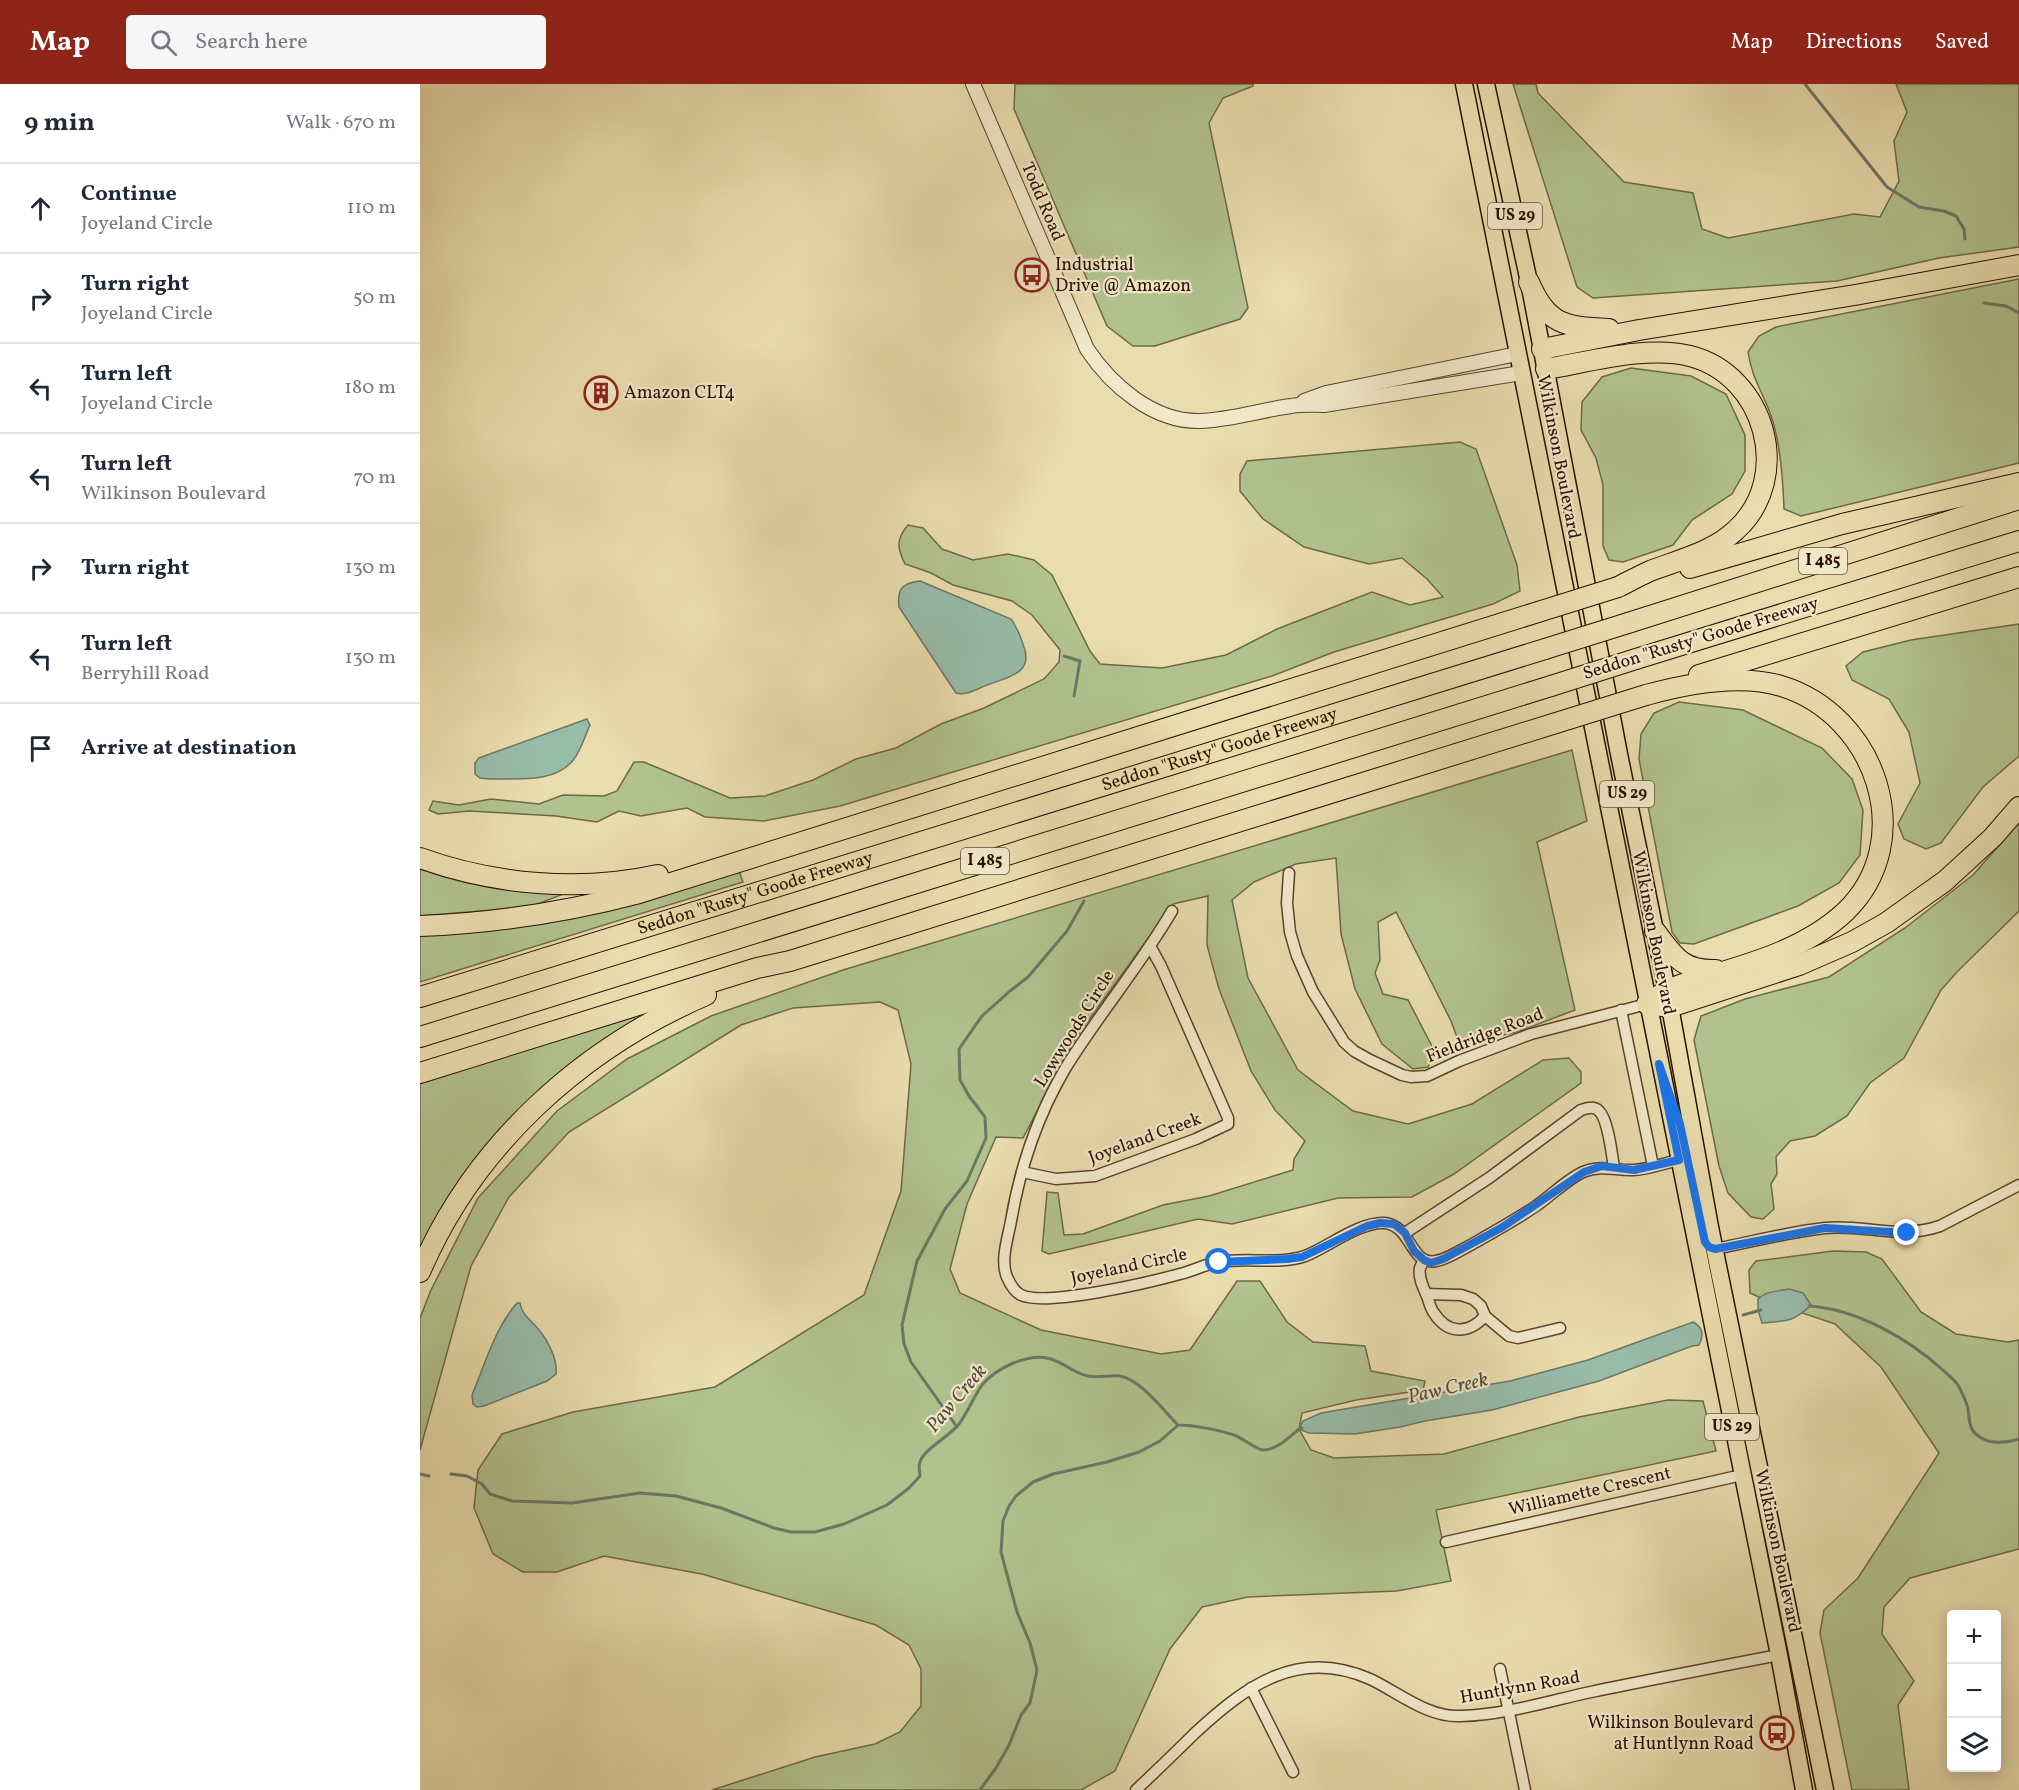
<!DOCTYPE html>
<meta charset="utf-8">
<style>
body{margin:0;font-family:Vollkorn,serif;background:#f6f6f7;color:#1f2937}
.controls{position:absolute;right:18px;bottom:18px;display:grid;overflow:hidden;border-radius:6px;box-shadow:0 3px 15px #0003}
.controls button{width:54px;height:54px;display:grid;place-items:center;padding:0;border:0;border-bottom:2px solid #e0e1e3;background:#fff;color:#1f2937;font:30px sans-serif}
.stop{position:absolute;width:18px;height:18px;margin:-14px;border:4px solid #1a73e8;border-radius:50%;background:#fff}
.stop.end{background:#1a73e8;border-color:#fff;box-shadow:0 2px 6px #0008}
.list{margin:0;padding:0;list-style:none}
h2{display:flex;justify-content:space-between;align-items:center;height:78px;margin:0;padding:0 24px;font-size:26px}
h2 small{font-size:20px;font-weight:400;color:#747a83}
.list li{display:grid;grid-template-columns:39px 1fr auto;gap:18px;align-items:center;box-sizing:border-box;height:90px;padding:0 24px;border-top:2px solid #e0e1e3}
.list b{display:block;font-size:22px;white-space:nowrap}
.list p{margin:0;font-size:20px;white-space:nowrap;color:#747a83}
.list em{font-size:20px;font-style:normal;color:#747a83}
.icon{flex:none;width:33px;height:33px;fill:none;stroke:currentColor;stroke-width:2;stroke-linecap:round;stroke-linejoin:round}
.map{position:relative;flex:none;width:1599px;height:1706px;overflow:hidden}
header{display:flex;align-items:center;gap:36px;box-sizing:border-box;height:84px;padding:0 30px;background:#8f2418;color:#fff}
header strong{font-size:28px}
nav{display:flex;gap:33px;margin-inline-start:auto;font-size:21px}
.search{width:420px;height:54px;background:#f6f6f7;display:flex;align-items:center;gap:15px;box-sizing:border-box;padding:0 21px;border-radius:6px;color:#747a83;font-size:22px}
main{display:flex}
aside{flex:1;background:#fff}
.map>svg:first-child{display:block}
.green{fill:#b1c28e;stroke:#6d6947;stroke-width:1.5}
.water{fill:#97bca9;stroke:#6b7765;stroke-width:1.5}
.lines{fill:none;stroke-linecap:round;stroke-linejoin:round}
.stream{stroke:#6b7765;stroke-width:3}
.minor-casing{stroke:#59432b;stroke-width:13}
.tertiary-casing{stroke:#59432b;stroke-width:16}
.primary-casing{stroke:#291000;stroke-width:19}
.motorway-casing{stroke:#291000;stroke-width:22}
.minor{stroke:#f1e8ca;stroke-width:10}
.tertiary{stroke:#f1e8ca;stroke-width:14}
.primary{stroke:#e9dcad;stroke-width:16}
.motorway{stroke:#e9dcad;stroke-width:20}
.motorway-bridge-casing{stroke:#291000;stroke-width:22;stroke-linecap:butt}
.motorway-bridge{stroke:#e9dcad;stroke-width:20}
.route{stroke:#1a73e8;stroke-width:8}
.labels{text-anchor:middle;dominant-baseline:central;stroke-width:4.5;stroke-linejoin:round;paint-order:stroke}
.shield{fill:#f1e8ca;stroke:#65513d;stroke-width:1.5}
.shield-label{font-size:16px;font-weight:bold;fill:#291000}
.street-label{font-size:18px;fill:#291000;stroke:#f1e8ca}
.poi-label{font-size:18px;fill:#291000;stroke:#f1e8ca;text-anchor:start}
.water-label{font-size:20px;font-style:italic;fill:#504c3b;stroke:#f1e8ca}
</style>
<header>
<strong>Map</strong>
<div class="search"><svg class="icon" aria-label="search" viewBox="0 0 24 24"><circle cx="10" cy="10" r="6"/><path d="M15 15l6 6"/></svg>Search here</div>
<nav><a>Map</a><a>Directions</a><a>Saved</a></nav>
</header>
<main>
<aside>
<h2>9 min<small>Walk · 670 m</small></h2>
<ul class="list">
<li><svg class="icon" aria-label="ahead" viewBox="0 0 24 24"><path d="M12 20V5M6 11l6-6 6 6"/></svg><div><b>Continue</b><p>Joyeland Circle</p></div><em>110 m</em></li>
<li><svg class="icon" aria-label="right" viewBox="0 0 24 24"><path d="M7 20v-9h11M14 6l5 5-5 5"/></svg><div><b>Turn right</b><p>Joyeland Circle</p></div><em>50 m</em></li>
<li><svg class="icon" aria-label="left" viewBox="0 0 24 24"><path d="M17 20v-9H6M10 6l-5 5 5 5"/></svg><div><b>Turn left</b><p>Joyeland Circle</p></div><em>180 m</em></li>
<li><svg class="icon" aria-label="left" viewBox="0 0 24 24"><path d="M17 20v-9H6M10 6l-5 5 5 5"/></svg><div><b>Turn left</b><p>Wilkinson Boulevard</p></div><em>70 m</em></li>
<li><svg class="icon" aria-label="right" viewBox="0 0 24 24"><path d="M7 20v-9h11M14 6l5 5-5 5"/></svg><div><b>Turn right</b></div><em>130 m</em></li>
<li><svg class="icon" aria-label="left" viewBox="0 0 24 24"><path d="M17 20v-9H6M10 6l-5 5 5 5"/></svg><div><b>Turn left</b><p>Berryhill Road</p></div><em>130 m</em></li>
<li><svg class="icon" aria-label="arrive" viewBox="0 0 24 24"><path d="M6 21V4h12l-3 4 3 4H6"/></svg><div><b>Arrive at destination</b></div></li>
</ul>
</aside>
<div class="map">
<svg width="1599" height="1706" viewBox="0 0 1599 1706">
<rect width="100%" height="100%" fill="#e9dcad"/>
<filter id="stains"><feTurbulence type="fractalNoise" baseFrequency=".00333" numOctaves="4"/><feColorMatrix values="0 0 0 0 .2 0 0 0 0 .09 0 0 0 0 .02 0 0 0 .5 -.17"/></filter>
<radialGradient id="worn" r=".72"><stop offset=".6" stop-color="#630" stop-opacity="0"/><stop offset="1" stop-color="#630" stop-opacity=".3"/></radialGradient>
<g class="green">
<path d="M 595,0 L 833,0 L 833,2 L 803,14 L 789,39 L 828,224 L 820,235 L 735,262 L 713,262 L 687,242 L 594,25 Z"/>
<path d="M 1093,0 L 1116,0 L 1118,9 L 1204,98 L 1273,109 L 1282,145 L 1308,154 L 1434,130 L 1460,133 L 1479,97 L 1474,57 L 1487,28 L 1476,0 L 1599,0 L 1599,163 L 1519,174 L 1417,197 L 1173,214 L 1157,203 Z"/>
<path d="M 1599,195 L 1599,379 L 1381,432 L 1364,425 C 1363,396 1360,355 1350,329 C 1341,305 1332,294 1328,268 L 1339,252 L 1356,243 Z"/>
<path d="M 1211,284 L 1271,292 L 1306,310 L 1325,351 L 1325,387 L 1312,410 L 1272,436 L 1253,461 L 1203,478 L 1189,476 L 1183,462 L 1183,401 L 1176,374 L 1161,346 L 1162,318 L 1182,293 Z"/>
<path d="M 1040,358 L 1056,365 L 1097,481 L 1100,507 L 1073,520 L 914,568 L 852,592 L 420,722 L 344,737 L 285,733 L 267,724 L 221,732 L 199,727 L 177,738 L 136,732 L 49,727 L 18,730 L 9,726 L 13,717 L 39,721 L 71,715 L 119,720 L 143,711 L 184,712 L 197,707 L 214,678 L 224,678 L 310,714 L 345,712 L 393,696 L 436,675 L 476,664 L 521,640 L 564,624 L 624,595 L 639,578 L 640,566 L 612,531 L 592,517 L 533,501 L 511,489 L 485,480 C 477,464 476,455 488,441 L 503,444 L 522,465 L 553,476 L 588,470 L 614,476 L 632,491 L 670,567 L 680,580 L 742,584 L 806,571 L 857,545 L 952,508 L 990,521 L 1023,513 L 1007,495 L 982,474 L 949,480 L 884,463 L 843,435 L 820,407 L 820,390 L 827,377 Z"/>
<path d="M 1599,540 L 1599,672 L 1563,703 L 1521,759 L 1506,765 L 1484,755 L 1478,740 L 1500,699 L 1489,648 L 1469,615 L 1432,596 L 1426,582 L 1443,568 L 1491,556 Z"/>
<path d="M 1259,618 L 1323,626 L 1402,664 L 1432,695 L 1443,726 L 1440,771 L 1419,799 L 1378,822 L 1274,860 L 1260,859 L 1252,848 L 1219,675 L 1221,650 L 1234,629 Z"/>
<path d="M 1152,666 L 1167,737 L 1117,758 L 1155,926 L 1100,947 L 1040,961 L 1031,937 L 976,828 L 958,838 L 960,876 L 955,889 L 963,910 L 988,916 L 1015,968 L 1008,983 L 993,985 L 962,960 L 935,905 L 921,850 L 916,774 L 876,780 L 834,798 L 812,816 L 828,894 L 878,986 L 933,1027 L 988,1040 L 1052,1020 L 1123,976 L 1149,974 L 1161,988 L 1161,999 L 1034,1090 L 992,1113 L 918,1114 L 812,1140 L 778,1135 L 629,1170 L 622,1167 L 627,1108 L 638,1109 L 644,1151 L 663,1150 L 743,1121 L 789,1112 L 873,1086 L 874,1075 L 885,1057 L 855,1026 L 831,987 L 799,905 L 787,861 L 788,812 L 753,820 L 655,955 L 603,1054 L 576,1053 L 547,1120 L 530,1185 L 540,1209 L 621,1246 L 741,1270 L 770,1266 L 817,1197 L 840,1197 L 867,1238 L 893,1258 L 945,1262 L 951,1287 L 1005,1297 L 1003,1306 L 936,1316 L 882,1329 L 879,1345 L 891,1366 L 914,1374 L 1024,1370 L 1159,1333 L 1248,1316 L 1283,1317 L 1296,1367 L 1016,1426 L 1031,1497 L 977,1507 L 828,1513 L 782,1523 L 750,1565 L 695,1687 L 661,1706 L 292,1706 L 395,1673 L 455,1660 L 480,1648 L 501,1622 L 501,1585 L 489,1561 L 456,1541 L 282,1490 L 184,1472 L 137,1488 L 103,1488 L 73,1470 L 54,1424 L 58,1386 L 82,1350 L 153,1328 L 295,1303 L 444,1211 L 481,1107 L 491,980 L 478,926 L 460,918 L 373,924 L 321,941 L 149,1048 L 89,1113 L 51,1182 L 0,1366 L 0,1234 L 11,1206 L 58,1114 L 137,1027 L 207,975 L 291,932 L 423,886 Z"/>
<path d="M 1599,739 L 1599,827 L 1537,888 L 1521,906 L 1484,974 L 1450,999 L 1427,1032 L 1395,1052 L 1370,1057 L 1356,1073 L 1357,1090 L 1351,1100 L 1354,1125 L 1343,1135 L 1331,1133 L 1308,1109 L 1299,1082 L 1274,956 L 1281,932 L 1325,915 L 1409,893 L 1485,844 L 1553,791 Z"/>
<path d="M 0,780 L 146,809 L 115,821 L 72,826 L 0,832 Z"/>
<path d="M 319,787 L 323,798 L 0,898 L 0,850 Z"/>
<path d="M 214,933 L 217,939 L 126,1003 L 0,1171 L 0,998 Z"/>
<path d="M 1413,1167 L 1446,1168 L 1462,1175 L 1501,1228 L 1536,1250 L 1588,1258 L 1599,1256 L 1599,1465 L 1490,1494 L 1464,1523 L 1462,1550 L 1494,1597 L 1478,1621 L 1489,1706 L 1432,1706 L 1400,1549 L 1404,1526 L 1438,1494 L 1519,1369 L 1461,1283 L 1415,1240 L 1350,1218 L 1330,1209 L 1329,1186 L 1336,1177 Z"/>
</g>
<g class="water">
<path d="M 500,497 L 591,535 C 597,543 600,551 603,560 C 615,589 589,593 567,601 C 557,605 546,612 536,609 L 479,523 C 477,505 482,499 500,497 Z"/>
<path d="M 167,635 L 170,641 C 165,652 161,666 154,675 C 136,700 96,694 69,695 L 60,694 L 55,690 L 55,679 L 59,674 Z"/>
<path d="M 1369,1205 L 1383,1209 L 1391,1221 C 1374,1238 1366,1237 1342,1239 L 1338,1226 L 1338,1215 C 1346,1207 1358,1207 1369,1205 Z"/>
<path d="M 97,1219 L 100,1219 C 101,1230 112,1237 119,1246 C 128,1257 138,1276 136,1290 L 127,1297 L 64,1322 L 57,1323 L 53,1320 L 52,1311 C 65,1280 75,1244 97,1219 Z"/>
<path d="M 1273,1238 C 1283,1243 1284,1252 1279,1261 L 1272,1262 L 1179,1297 L 1072,1326 L 1005,1337 L 980,1343 L 935,1350 L 889,1349 L 879,1345 L 883,1337 L 901,1329 L 1090,1297 L 1168,1276 Z"/>
</g>
<g class="lines">
<g class="stream">
<path d="M 1385,0 L 1467,103 L 1499,123 L 1524,127 L 1536,132 L 1544,145 L 1545,155"/>
<path d="M 1564,219 L 1586,222 L 1599,229"/>
<path d="M 644,572 L 660,577 L 654,612"/>
<path d="M 1389,1222 C 1437,1225 1489,1255 1524,1287 C 1529,1292 1536,1297 1539,1303 C 1542,1309 1547,1318 1548,1325 C 1549,1333 1549,1344 1556,1350 C 1567,1361 1585,1359 1599,1355"/>
<path d="M 1323,1231 L 1341,1226"/>
<path d="M 537,1343 L 491,1278 L 484,1260 L 482,1241 L 497,1177 L 525,1125 L 547,1097 L 566,1054 L 565,1033 L 549,1012 L 540,996 L 539,965 L 562,932 L 590,907 L 608,893 L 647,847 L 664,817"/>
<path d="M 0,1390 L 9,1392"/>
<path d="M 31,1390 L 47,1392 L 62,1400 L 70,1410 L 92,1417 L 152,1419 L 220,1409 L 256,1412 L 301,1424 L 354,1444 L 371,1448 L 395,1448 L 424,1440 L 467,1421 L 489,1404 L 500,1392 C 500,1388 498,1382 500,1378 C 504,1365 530,1352 539,1340 C 548,1328 553,1314 562,1301 C 576,1284 609,1268 631,1275 C 644,1279 654,1289 668,1292 C 678,1294 690,1291 700,1292 C 720,1295 744,1327 758,1341 C 773,1341 799,1346 814,1351 C 821,1353 837,1366 843,1366 C 857,1366 869,1353 879,1345 L 882,1344"/>
<path d="M 560,1706 L 576,1684 L 589,1661 L 601,1631 L 610,1619 L 617,1586 L 610,1559 L 597,1528 L 581,1468 L 583,1437 L 589,1422 L 596,1412 L 613,1398 L 633,1390 L 687,1378 L 719,1368 L 740,1357 L 758,1341"/>
</g>
<defs>
<g id="minor">
<path d="M 869,789 L 867,819 L 870,848 L 877,872 L 893,908 L 924,958 L 934,967 L 950,976 L 982,991 L 991,993 L 1007,992 L 1039,977 L 1111,950 L 1227,920"/>
<path d="M 752,827 C 720,882 678,931 645,985 C 618,1031 600,1084 591,1137 C 588,1154 580,1176 587,1193 C 590,1200 595,1208 601,1211 C 626,1223 731,1198 760,1190 C 773,1187 785,1180 799,1178 C 826,1173 858,1181 885,1172 C 908,1163 939,1138 964,1139 C 992,1141 990,1182 1016,1177 C 1027,1175 1037,1168 1047,1163 C 1070,1150 1094,1137 1116,1122 C 1132,1111 1146,1096 1163,1088 C 1182,1080 1196,1087 1214,1086 C 1229,1085 1245,1079 1259,1076"/>
<path d="M 1201,926 L 1233,1082"/>
<path d="M 602,1088 L 636,1095 L 675,1092 L 776,1055 L 808,1040 L 808,1034 L 741,882 L 730,862"/>
<path d="M 985,1149 L 1069,1094 L 1161,1026 C 1168,1024 1174,1022 1179,1027 C 1188,1035 1192,1071 1194,1084"/>
<path d="M 1295,1165 C 1331,1158 1368,1148 1405,1144 C 1445,1140 1479,1156 1520,1142 L 1599,1101"/>
<path d="M 1004,1176 C 1004,1176 1000,1183 1000,1184 C 998,1193 1003,1203 1007,1212 C 1009,1217 1010,1224 1014,1229 C 1028,1251 1049,1250 1065,1232"/>
<path d="M 1006,1210 L 1041,1211 L 1053,1215 L 1061,1222 L 1065,1232 L 1089,1252 L 1098,1254 L 1140,1244"/>
<path d="M 1026,1458 L 1322,1391"/>
<path d="M 1080,1585 L 1105,1706"/>
<path d="M 831,1604 L 873,1688"/>
<path d="M 716,1706 C 736,1687 756,1668 775,1649 C 826,1602 878,1563 950,1595 C 978,1608 1008,1634 1041,1632 C 1085,1631 1129,1617 1171,1608 C 1233,1595 1296,1583 1359,1571"/>
</g>
<g id="tertiary">
<path d="M 553,0 L 667,265 C 691,301 733,338 780,337 C 811,336 841,326 871,322 C 882,320 893,321 904,321 L 1101,289"/>
<path d="M 884,317 L 906,309 L 1097,270"/>
</g>
<g id="primary">
<path d="M 1044,0 L 1359,1571 L 1384,1706"/>
<path d="M 1066,0 L 1109,198 L 1199,670 L 1247,906 L 1290,1143 L 1405,1706"/>
</g>
<g id="motorway">
<path d="M 1109,198 C 1127,241 1145,243 1189,245"/>
<path d="M 1122,265 L 1219,246 L 1435,211 L 1599,181"/>
<path d="M 1126,285 C 1169,278 1228,261 1270,272 C 1345,291 1374,393 1316,446 C 1293,468 1259,476 1230,487 C 1219,492 1208,498 1198,503"/>
<path d="M 1270,484 L 1422,440 L 1599,399"/>
<path d="M 1208,539 L 1599,415"/>
<path d="M 1216,575 L 1599,457"/>
<path d="M 1279,591 L 1599,493"/>
<path d="M 1226,611 C 1266,600 1321,590 1361,602 C 1455,630 1500,756 1425,828 C 1380,870 1316,883 1260,901 L 1247,906 L 1227,920"/>
<path d="M 0,774 C 75,801 160,808 238,791"/>
<path d="M 0,842 C 74,839 147,828 219,809 L 1118,528"/>
<path d="M 1235,847 C 1254,872 1262,887 1296,886"/>
<path id="s1" d="M 0,913 L 1125,565"/>
<path d="M 1227,920 L 1250,923 L 1379,881 L 1432,858 L 1466,839 L 1525,797 L 1573,753 L 1599,723"/>
<path d="M 0,953 L 1131,602"/>
<path d="M 0,989 L 337,884 L 370,877 L 1136,639"/>
<path d="M 0,1188 C 54,1061 161,965 286,911"/>
</g>
</defs>
<use href="#minor" class="minor-casing"/>
<use href="#tertiary" class="tertiary-casing"/>
<use href="#primary" class="primary-casing"/>
<use href="#motorway" class="motorway-casing"/>
<use href="#minor" class="minor"/>
<use href="#tertiary" class="tertiary"/>
<use href="#primary" class="primary"/>
<use href="#motorway" class="motorway"/>
<defs>
<g id="motorway-bridge">
<path d="M 1118,528 L 1198,503"/>
<path d="M 1125,565 L 1208,539"/>
<path d="M 1131,602 L 1216,575"/>
<path d="M 1136,639 L 1226,611"/>
</g>
</defs>
<use href="#motorway-bridge" class="motorway-bridge-casing"/>
<use href="#motorway-bridge" class="motorway-bridge"/>
</g>
<g class="lines">
<path class="route" d="M 799,1178 L 867,1175 L 882,1173 L 947,1142 L 960,1139 L 974,1140 L 985,1149 L 994,1167 L 1004,1176 L 1011,1179 L 1023,1175 L 1081,1144 L 1164,1088 L 1182,1082 L 1214,1086 L 1259,1076 L 1239,980 L 1260,1040 L 1285,1158 L 1289,1163 L 1295,1165 L 1405,1144 L 1487,1149"/>
</g>
<defs>
<symbol id="bus-ring" viewBox="-11 -11 22 22"><circle r="9.5" fill="#f1e8ca" stroke="#8f2418" stroke-width="1.5"/><path d="M-5-6H5V4H4V6H2V4H-2V6H-4V4H-5ZM-3.5-4V0h7V-4ZM-3.5 1.2v1.5H-2V1.2ZM2 1.2v1.5H3.5V1.2Z" fill="#8f2418"/></symbol>
<symbol id="building-ring" viewBox="-11 -11 22 22"><circle r="9.5" fill="#f1e8ca" stroke="#8f2418" stroke-width="1.5"/><path d="M-4-6H4V6H1V3H-1V6H-4ZM-2.5-4.3h1.7v1.8h-1.7ZM.8-4.3h1.7v1.8H.8ZM-2.5-1h1.7V.8h-1.7ZM.8-1h1.7V.8H.8Z" fill="#8f2418"/></symbol>
</defs>
<g fill-rule="evenodd">
<use href="#bus-ring" x="593" y="172" width="38" height="38"/>
<use href="#building-ring" x="162" y="290" width="38" height="38"/>
<use href="#bus-ring" x="1338" y="1630" width="38" height="38"/>
</g>
<g class="labels">
<g class="shield">
<rect x="1068" y="119" width="54" height="26" rx="4.5"/>
<rect x="1379" y="464" width="48" height="26" rx="4.5"/>
<rect x="1180" y="697" width="54" height="26" rx="4.5"/>
<rect x="541" y="764" width="48" height="26" rx="4.5"/>
<rect x="1285" y="1330" width="54" height="26" rx="4.5"/>
</g>
<g class="shield-label">
<text x="1095" y="132">US 29</text>
<text x="1403" y="477">I 485</text>
<text x="1207" y="710">US 29</text>
<text x="565" y="777">I 485</text>
<text x="1312" y="1343">US 29</text>
</g>
<g class="street-label">
<text transform="translate(622 118) rotate(67)">Todd Road</text>
<text transform="translate(1138 373) rotate(79)">Wilkinson Boulevard</text>
<text transform="translate(1281 555) rotate(-17)">Seddon "Rusty" Goode Freeway</text>
<text stroke="none"><textPath href="#s1" startOffset="837">Seddon "Rusty" Goode Freeway</textPath></text>
<text stroke="none"><textPath href="#s1" startOffset="351">Seddon "Rusty" Goode Freeway</textPath></text>
<text transform="translate(1233 849) rotate(79)">Wilkinson Boulevard</text>
<text transform="translate(655 945) rotate(-58)">Lowwoods Circle</text>
<text transform="translate(1065 952) rotate(-21)">Fieldridge Road</text>
<text transform="translate(725 1055) rotate(-20)">Joyeland Creek</text>
<text transform="translate(709 1183) rotate(-12)">Joyeland Circle</text>
<text transform="translate(1170 1408) rotate(-13)">Williamette Crescent</text>
<text transform="translate(1357 1467) rotate(78)">Wilkinson Boulevard</text>
<text transform="translate(1100 1604) rotate(-10)">Huntlynn Road</text>
</g>
<g class="poi-label">
<text x="635" y="181">Industrial<tspan x="635" dy="21">Drive @ Amazon</tspan></text>
<text x="204" y="309">Amazon CLT4</text>
<text x="1334" y="1639" text-anchor="end">Wilkinson Boulevard<tspan x="1334" dy="21">at Huntlynn Road</tspan></text>
</g>
<g class="water-label">
<text transform="translate(1028 1305) rotate(-13)">Paw Creek</text>
<text transform="translate(537 1315) rotate(-50)">Paw Creek</text>
</g>
</g>
<rect width="100%" height="100%" filter="url(#stains)"/>
<rect width="100%" height="100%" fill="url(#worn)"/>
</svg>
<div class="controls">
<button>+</button>
<button>−</button>
<button><svg class="icon" aria-label="layers" viewBox="0 0 24 24"><path d="M12 4l9 5-9 5-9-5zM3 14l9 5 9-5"/></svg></button>
</div>
<div class="stop" style="left:799px;top:1178px"></div>
<div class="stop end" style="left:1487px;top:1149px"></div>
</div>
</main>
